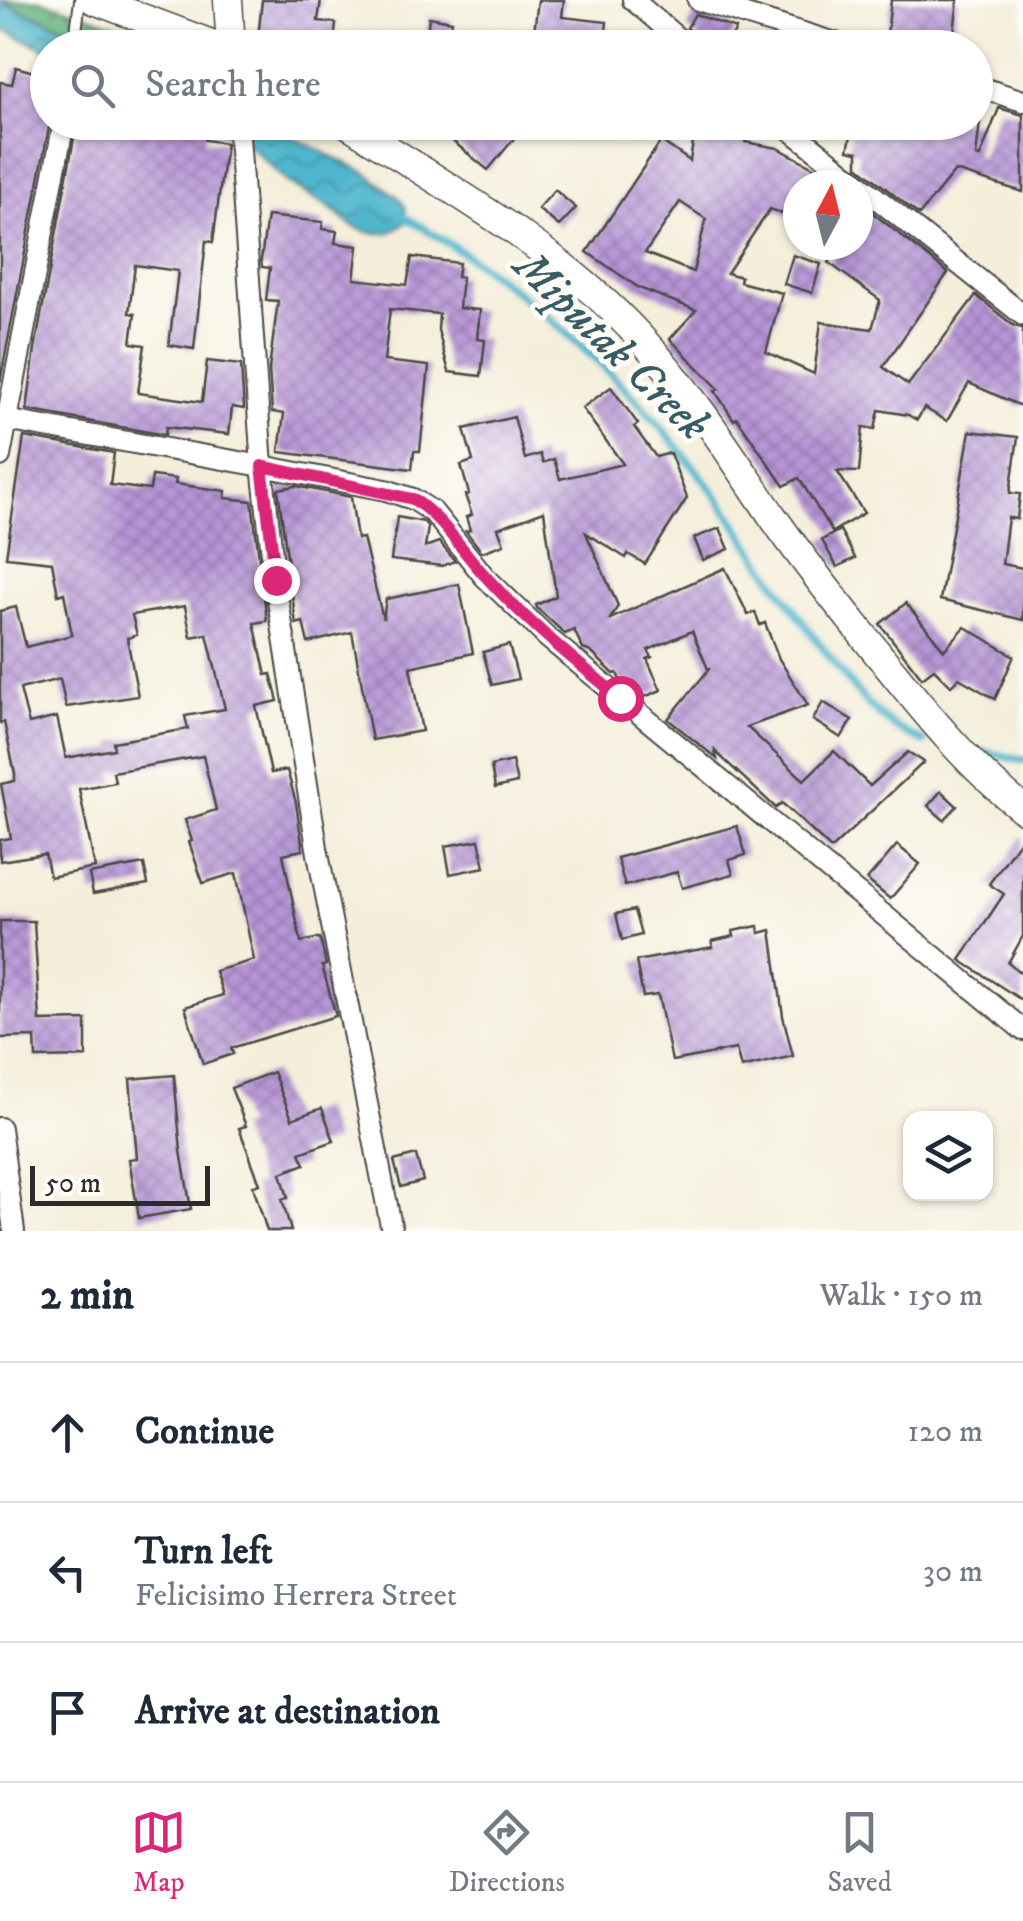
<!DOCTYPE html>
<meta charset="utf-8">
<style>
body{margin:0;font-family:"IM FELL DW Pica",serif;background:#f6f6f7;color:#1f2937}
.controls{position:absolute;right:30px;bottom:30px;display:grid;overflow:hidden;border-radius:20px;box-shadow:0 2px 8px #0004}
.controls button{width:90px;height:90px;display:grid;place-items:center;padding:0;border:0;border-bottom:2px solid #e0e1e3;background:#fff;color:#1f2937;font:50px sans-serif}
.compass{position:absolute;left:783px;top:170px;width:90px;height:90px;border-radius:50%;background:#fff;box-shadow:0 2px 8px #0004;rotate:7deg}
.scale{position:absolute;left:30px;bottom:25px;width:180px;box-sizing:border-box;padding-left:10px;border:5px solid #2b2b2b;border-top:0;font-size:28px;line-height:35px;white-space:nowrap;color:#2b2b2b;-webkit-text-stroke:8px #fdfcf7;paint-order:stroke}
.stop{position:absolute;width:30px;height:30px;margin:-22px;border:8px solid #db2777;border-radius:50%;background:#fff}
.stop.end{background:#db2777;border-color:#fff;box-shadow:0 2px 10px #0008}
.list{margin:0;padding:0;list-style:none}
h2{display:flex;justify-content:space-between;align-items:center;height:130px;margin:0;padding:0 40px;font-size:42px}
h2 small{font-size:32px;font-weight:400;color:#747a83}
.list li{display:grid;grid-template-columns:65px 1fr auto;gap:30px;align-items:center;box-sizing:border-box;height:140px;padding:0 40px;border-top:2px solid #e0e1e3}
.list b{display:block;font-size:38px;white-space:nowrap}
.list p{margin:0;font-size:32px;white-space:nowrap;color:#747a83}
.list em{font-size:32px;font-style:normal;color:#747a83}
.icon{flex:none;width:55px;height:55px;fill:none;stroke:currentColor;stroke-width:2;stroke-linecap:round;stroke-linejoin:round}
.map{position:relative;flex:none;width:1023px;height:1231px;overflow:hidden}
.search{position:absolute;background:#fff;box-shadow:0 2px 8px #0004;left:30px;right:30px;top:30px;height:110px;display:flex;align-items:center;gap:25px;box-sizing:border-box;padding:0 35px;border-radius:55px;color:#747a83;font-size:38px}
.sheet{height:550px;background:#fff}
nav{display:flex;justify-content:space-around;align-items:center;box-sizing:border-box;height:140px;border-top:2px solid #e0e1e3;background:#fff;font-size:28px;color:#747a83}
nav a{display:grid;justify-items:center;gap:5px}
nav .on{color:#db2777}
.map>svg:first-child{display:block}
.forest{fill:url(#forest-crowns);stroke:#466e54;stroke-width:2.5}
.water{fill:url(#water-waves);stroke:#3d707c;stroke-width:2.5}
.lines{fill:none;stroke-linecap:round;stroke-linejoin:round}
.stream{stroke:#4fb6cd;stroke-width:8}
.building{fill:url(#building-cross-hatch);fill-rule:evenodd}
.lane-casing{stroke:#494845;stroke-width:14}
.street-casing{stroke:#494845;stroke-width:24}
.secondary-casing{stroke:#494845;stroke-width:31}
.lane{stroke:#fff;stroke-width:10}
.street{stroke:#fff;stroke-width:20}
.secondary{stroke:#fff;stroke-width:28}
.route{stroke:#db2777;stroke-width:12}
.labels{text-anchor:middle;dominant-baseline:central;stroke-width:10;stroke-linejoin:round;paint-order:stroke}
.water-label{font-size:45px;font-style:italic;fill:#385c64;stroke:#fdfcf7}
</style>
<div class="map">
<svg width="1023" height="1231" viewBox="0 0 1023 1231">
<defs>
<pattern id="forest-crowns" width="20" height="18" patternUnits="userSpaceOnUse" patternTransform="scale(2.5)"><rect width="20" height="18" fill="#62b27d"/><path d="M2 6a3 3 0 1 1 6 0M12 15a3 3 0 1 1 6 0" fill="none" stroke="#519167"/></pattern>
<pattern id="water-waves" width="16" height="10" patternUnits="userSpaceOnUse" patternTransform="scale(2.5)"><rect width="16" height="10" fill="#4fb6cd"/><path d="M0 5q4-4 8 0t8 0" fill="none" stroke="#4294a7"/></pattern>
<pattern id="building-cross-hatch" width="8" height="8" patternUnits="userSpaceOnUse" patternTransform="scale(2.5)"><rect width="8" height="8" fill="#b795d7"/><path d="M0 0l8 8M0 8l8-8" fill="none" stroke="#957aaf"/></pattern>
</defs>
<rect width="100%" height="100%" fill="#fdfcf7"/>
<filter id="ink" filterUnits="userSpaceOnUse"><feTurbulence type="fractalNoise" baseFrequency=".01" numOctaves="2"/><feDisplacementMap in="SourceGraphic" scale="20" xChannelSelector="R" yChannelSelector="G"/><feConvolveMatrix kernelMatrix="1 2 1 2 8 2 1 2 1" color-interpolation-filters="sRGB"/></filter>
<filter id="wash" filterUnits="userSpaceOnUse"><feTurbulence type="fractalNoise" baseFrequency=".0048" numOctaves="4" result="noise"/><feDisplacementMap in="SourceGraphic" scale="40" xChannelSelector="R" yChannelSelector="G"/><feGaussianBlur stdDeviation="2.25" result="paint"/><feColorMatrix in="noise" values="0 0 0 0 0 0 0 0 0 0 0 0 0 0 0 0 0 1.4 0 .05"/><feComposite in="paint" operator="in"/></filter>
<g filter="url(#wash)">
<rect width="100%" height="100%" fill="#f4eeda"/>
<path class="forest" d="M 0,0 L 41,0 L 183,47 L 112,47 Z"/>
<g class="water">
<path d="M 0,1 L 112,47 L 48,48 L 47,50 L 0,28 Z"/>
<path d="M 205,123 L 264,123 L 365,172 L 398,197 L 406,208 L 404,224 L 388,233 L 371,233 L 352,226 L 326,205 L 288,183 L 254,150 Z"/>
</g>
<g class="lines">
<g class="stream">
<path d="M 399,214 C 494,266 598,352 668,436 C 687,459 708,483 725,508 C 758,556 789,605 825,651 C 854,689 878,725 924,742"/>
<path d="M 985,752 L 1023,760"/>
</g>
</g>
<g id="blocks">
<g class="building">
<path d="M 262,0 L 321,0 L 318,21 L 336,23 L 334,43 L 320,41 L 319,48 L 276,48 L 277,41 L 258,39 Z"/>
<path d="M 538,0 L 564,0 L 562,17 L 607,22 L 604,48 L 532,48 Z"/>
<path d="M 891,0 L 958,0 L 952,48 L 886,43 Z"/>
<path d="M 695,14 L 736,29 L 726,48 L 702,48 L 699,38 L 687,28 Z"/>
<path d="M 429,17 L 452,21 L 448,48 L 425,48 Z"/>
<path d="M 16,67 L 48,76 L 50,122 L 0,382 L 0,82 L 12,84 Z"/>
<path d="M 999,108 L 1023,115 L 1023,192 L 955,171 L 919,215 L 858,166 L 858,152 L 848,150 L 854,122 L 980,122 L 976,156 L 980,157 Z"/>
<path d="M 77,122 L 207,126 L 205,140 L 226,143 L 213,242 L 206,241 L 194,349 L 169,345 L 178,271 L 135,265 L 129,313 L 135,314 L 131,343 L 145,345 L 138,393 L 202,402 L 207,361 L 241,365 L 244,409 L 232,407 L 229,434 L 166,427 L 165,435 L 27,410 L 35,348 Z"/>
<path d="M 453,122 L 502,122 L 517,135 L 488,170 L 444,134 Z"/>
<path d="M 696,124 L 747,132 L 745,142 L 778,148 L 819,170 L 813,185 L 798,185 L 798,219 L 770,209 L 727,273 L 741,277 L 740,282 L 782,293 L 766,352 L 814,374 L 821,322 L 872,329 L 880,300 L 829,263 L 841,245 L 858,245 L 858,201 L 948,273 L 883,367 L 908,385 L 976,295 L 1014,326 L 1023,328 L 1023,407 L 969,383 L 947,421 L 924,408 L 917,420 L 908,415 L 879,410 L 875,429 L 863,427 L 859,472 L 837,471 L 864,513 L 832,532 L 799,478 L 784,486 L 737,418 L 734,420 L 715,391 L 719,389 L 670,339 L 696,310 L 639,288 L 587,252 L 661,141 L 690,161 ZM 680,202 L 706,219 L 693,272 L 645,253 Z"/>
<path d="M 555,190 L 576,208 L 559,226 L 538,209 Z"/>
<path d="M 267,216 L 323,222 L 322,229 L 337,231 L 335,243 L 358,246 L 354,279 L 407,285 L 412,257 L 459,263 L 457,277 L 462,277 L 459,308 L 480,310 L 477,339 L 485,340 L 481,376 L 449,372 L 438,330 L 439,314 L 390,309 L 384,361 L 429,366 L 420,451 L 414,451 L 412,469 L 279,452 L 284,414 L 272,412 L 269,369 L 278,301 L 266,300 L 270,268 L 262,267 L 261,260 Z"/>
<path d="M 793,255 L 821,264 L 812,293 L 784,284 Z"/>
<path d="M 611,387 L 638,424 L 634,427 L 656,457 L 670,453 L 687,498 L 645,564 L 628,554 L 626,558 L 586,533 L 618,606 L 610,619 L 725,568 L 748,615 L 755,612 L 760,625 L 765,623 L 779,659 L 808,705 L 747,727 L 804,780 L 834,751 L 870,786 L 908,752 L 924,762 L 831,849 L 782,803 L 776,808 L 715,751 L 717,759 L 668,719 L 710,668 L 708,669 L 692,631 L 648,650 L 652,657 L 647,659 L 661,690 L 642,698 L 620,680 L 617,673 L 614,674 L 591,652 L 583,649 L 574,630 L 565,634 L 537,608 L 536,605 L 556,596 L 544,511 L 498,528 L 504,544 L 482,552 L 466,531 L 470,530 L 466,517 L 472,515 L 465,495 L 469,494 L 461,465 L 473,461 L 464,429 L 514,417 L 525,459 L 540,454 L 543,463 L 554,459 L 560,479 L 623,464 L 582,408 Z"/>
<path d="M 970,431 L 1018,437 L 1010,493 L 1020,494 L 1017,519 L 1008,518 L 1002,564 L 1023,568 L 1023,620 L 940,600 Z"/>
<path d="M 24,437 L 114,453 L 110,485 L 150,490 L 152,476 L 176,479 L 175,484 L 226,491 L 225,498 L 252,501 L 267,621 L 254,623 L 266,675 L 271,674 L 278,701 L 256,706 L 271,773 L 287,770 L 296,803 L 303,850 L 283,854 L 301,942 L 320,938 L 326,965 L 322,966 L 336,1016 L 231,1048 L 233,1054 L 203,1064 L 185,1007 L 223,995 L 215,971 L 254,960 L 236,873 L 203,883 L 189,842 L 192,841 L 185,820 L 216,810 L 203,756 L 113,772 L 115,782 L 79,789 L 95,868 L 50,877 L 45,854 L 0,861 L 0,840 L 11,838 L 1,784 L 15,781 L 15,774 L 4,722 L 0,723 L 0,611 L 16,607 L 26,647 L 72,635 L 64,593 L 58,595 L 52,562 L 6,557 ZM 185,606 L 191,637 L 207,634 L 225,709 L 185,716 L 188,729 L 113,742 L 114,749 L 66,758 L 57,717 L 29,724 L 20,689 L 60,679 L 66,707 L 138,696 L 127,638 L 137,635 L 132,615 Z"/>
<path d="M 296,486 L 351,497 L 357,539 L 363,538 L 383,619 L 386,599 L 459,584 L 473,653 L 410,667 L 422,731 L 372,740 L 352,632 L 308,643 L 303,622 L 296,624 L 278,489 Z"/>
<path d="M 397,517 L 424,522 L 428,527 L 425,547 L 439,542 L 455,561 L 442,566 L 391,560 Z"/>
<path d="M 720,528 L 729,549 L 703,560 L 694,538 Z"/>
<path d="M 840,530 L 855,558 L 837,567 L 822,540 Z"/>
<path d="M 906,603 L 944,650 L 965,627 L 1014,656 L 995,699 L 959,678 L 951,686 L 934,669 L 922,678 L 880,624 Z"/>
<path d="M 509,645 L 518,679 L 492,685 L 483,652 Z"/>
<path d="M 823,702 L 852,720 L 841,738 L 813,720 Z"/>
<path d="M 512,761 L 517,783 L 495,788 L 491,766 Z"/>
<path d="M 941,791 L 957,806 L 944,820 L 928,806 Z"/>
<path d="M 737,826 L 746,855 L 729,860 L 733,874 L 682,888 L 677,872 L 625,886 L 617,858 Z"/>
<path d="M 1023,836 L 1023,936 L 1008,963 L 1023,975 L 1023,1001 L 960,960 L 1004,894 L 989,884 Z"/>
<path d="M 479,840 L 485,867 L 450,874 L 445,846 Z"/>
<path d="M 897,845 L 920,864 L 890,899 L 867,880 Z"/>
<path d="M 144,864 L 148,884 L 93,894 L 89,874 Z"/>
<path d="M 634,910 L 641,935 L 622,940 L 616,914 Z"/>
<path d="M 0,921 L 34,921 L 40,1021 L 86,1020 L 86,1057 L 36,1058 L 35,1037 L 0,1038 Z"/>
<path d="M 758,926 L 760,933 L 771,930 L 783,1016 L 793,1056 L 741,1068 L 736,1049 L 672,1061 L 658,995 L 643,997 L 636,961 L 713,947 L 712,941 L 734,936 L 733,931 Z"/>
<path d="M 273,1072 L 292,1119 L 322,1108 L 334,1141 L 300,1153 L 305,1164 L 281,1173 L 288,1198 L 282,1199 L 291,1231 L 267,1231 L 253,1186 L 260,1184 L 239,1128 L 246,1126 L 231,1088 Z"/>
<path d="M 174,1075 L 181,1151 L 191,1209 L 139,1218 L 129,1159 L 137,1158 L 130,1079 Z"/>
<path d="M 416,1155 L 423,1181 L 401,1187 L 394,1161 Z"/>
</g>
</g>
</g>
<g filter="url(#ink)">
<use href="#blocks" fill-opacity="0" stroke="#494845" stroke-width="2.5"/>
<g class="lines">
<defs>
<path id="lane" d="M 74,48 L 80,0"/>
<g id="street">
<path d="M 633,0 L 689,48"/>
<path d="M 698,0 L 851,48"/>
<path d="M 976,86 L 1023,101"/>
<path d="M 238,122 L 262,466 L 275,581 L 318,854 L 392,1231"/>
<path d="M 781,122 L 1023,315"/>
<path d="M 0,419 L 262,466 L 386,490 L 413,499 L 433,512 L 484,576 L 548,638 L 1023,1030"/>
<path d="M 0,456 L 64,122"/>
<path d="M 0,1128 L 14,1231"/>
</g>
<g id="secondary">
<path d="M 94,0 L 222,48"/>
<path d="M 228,0 L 231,48"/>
<path d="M 345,122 C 445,186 556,247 638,335 C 690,390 731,455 773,517 C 806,565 843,610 879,655 C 924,711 967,765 1023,809"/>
</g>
</defs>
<use href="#lane" class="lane-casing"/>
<use href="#street" class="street-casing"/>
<use href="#secondary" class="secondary-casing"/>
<use href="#lane" class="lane"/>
<use href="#street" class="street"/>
<use href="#secondary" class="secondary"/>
</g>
</g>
<g class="lines" filter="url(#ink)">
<path class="route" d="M 276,580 L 262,466 L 413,499 C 445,520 461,550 487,578 C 527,622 574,660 620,698"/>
</g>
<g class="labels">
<g class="water-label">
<text transform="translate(611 346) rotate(44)">Miputak Creek</text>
</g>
</g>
</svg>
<div class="controls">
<button><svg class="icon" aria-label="layers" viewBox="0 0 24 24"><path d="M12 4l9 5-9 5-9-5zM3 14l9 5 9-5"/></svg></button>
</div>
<svg class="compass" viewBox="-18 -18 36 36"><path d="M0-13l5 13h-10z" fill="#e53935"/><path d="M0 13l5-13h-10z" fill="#747a83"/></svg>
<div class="scale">50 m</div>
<div class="stop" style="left:620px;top:698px"></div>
<div class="stop end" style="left:276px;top:580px"></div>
<div class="search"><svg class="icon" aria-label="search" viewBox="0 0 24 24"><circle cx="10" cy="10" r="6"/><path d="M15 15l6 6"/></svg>Search here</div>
</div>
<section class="sheet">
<h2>2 min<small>Walk · 150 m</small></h2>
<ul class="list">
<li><svg class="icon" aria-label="ahead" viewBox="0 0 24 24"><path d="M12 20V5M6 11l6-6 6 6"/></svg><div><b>Continue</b></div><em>120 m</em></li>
<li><svg class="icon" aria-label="left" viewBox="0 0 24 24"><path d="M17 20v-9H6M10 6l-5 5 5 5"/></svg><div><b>Turn left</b><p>Felicisimo Herrera Street</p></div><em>30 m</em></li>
<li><svg class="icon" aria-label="arrive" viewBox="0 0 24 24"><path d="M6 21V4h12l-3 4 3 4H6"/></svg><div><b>Arrive at destination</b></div></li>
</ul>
</section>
<nav>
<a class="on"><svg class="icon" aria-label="map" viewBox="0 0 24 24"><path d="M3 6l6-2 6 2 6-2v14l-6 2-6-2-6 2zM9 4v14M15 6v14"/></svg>Map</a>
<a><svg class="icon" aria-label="directions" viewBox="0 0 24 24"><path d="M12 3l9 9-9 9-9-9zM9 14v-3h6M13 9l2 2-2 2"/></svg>Directions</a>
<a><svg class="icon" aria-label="saved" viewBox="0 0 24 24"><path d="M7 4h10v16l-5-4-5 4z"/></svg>Saved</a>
</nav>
